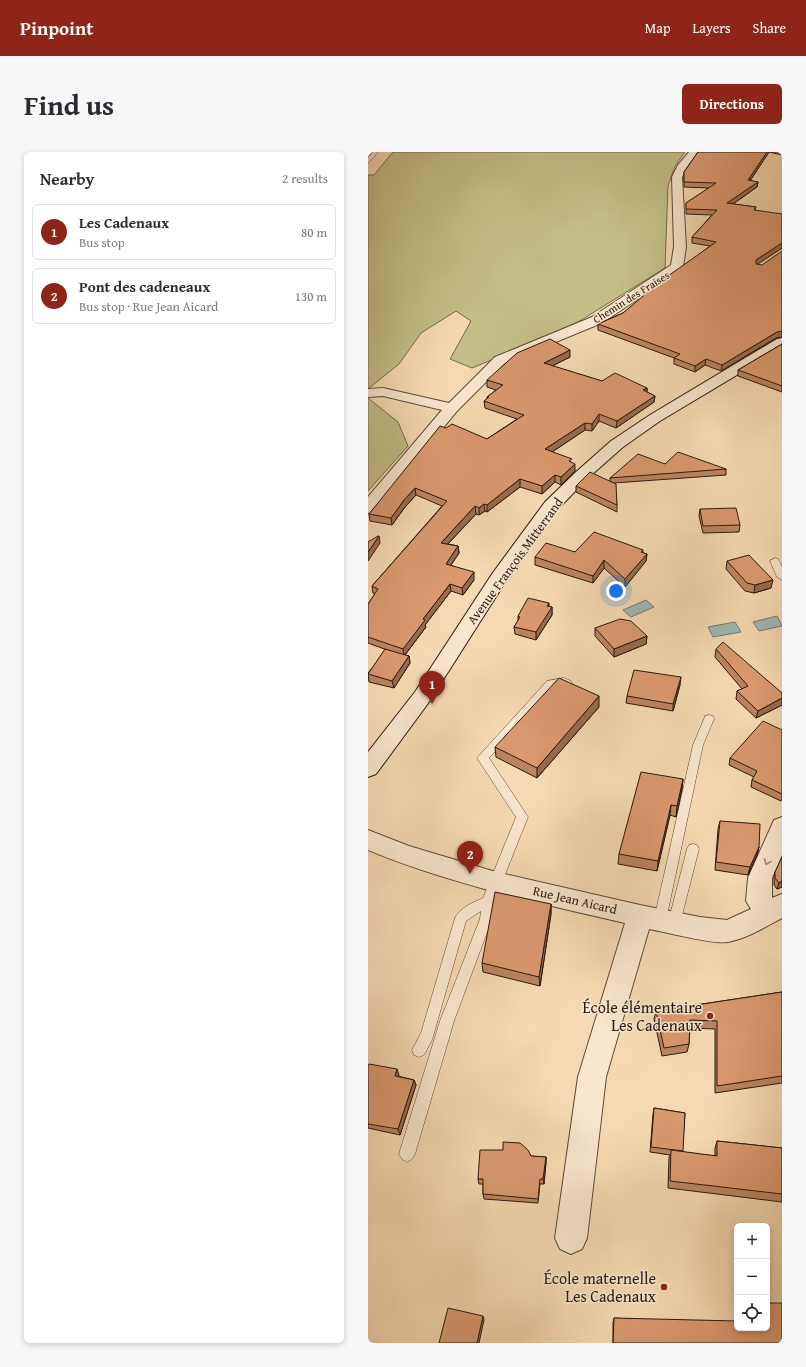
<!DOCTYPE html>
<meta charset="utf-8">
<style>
body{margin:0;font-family:"Gentium Book Plus",serif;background:#f7f7f7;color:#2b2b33}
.controls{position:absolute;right:12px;bottom:12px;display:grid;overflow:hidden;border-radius:6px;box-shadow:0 2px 6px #0003}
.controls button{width:36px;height:36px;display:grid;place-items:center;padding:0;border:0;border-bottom:1px solid #e1e1e2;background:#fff;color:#2b2b33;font:20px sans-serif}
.you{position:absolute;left:248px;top:439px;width:14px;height:14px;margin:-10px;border:3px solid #fff;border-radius:50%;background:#1a73e8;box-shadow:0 0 0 6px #1a73e833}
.badge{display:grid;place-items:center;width:26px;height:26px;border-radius:50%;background:#8f2418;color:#fff;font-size:13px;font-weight:700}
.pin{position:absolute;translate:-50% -33px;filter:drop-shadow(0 1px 2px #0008)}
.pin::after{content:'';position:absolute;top:21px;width:14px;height:12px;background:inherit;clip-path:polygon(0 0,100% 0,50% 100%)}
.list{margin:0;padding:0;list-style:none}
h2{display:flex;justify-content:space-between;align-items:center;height:52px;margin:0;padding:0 16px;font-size:17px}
h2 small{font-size:13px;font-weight:400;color:#7c7c81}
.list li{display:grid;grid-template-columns:26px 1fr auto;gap:12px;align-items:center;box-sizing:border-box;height:56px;margin:0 8px 8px;padding:0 8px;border:1px solid #e1e1e2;border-radius:6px}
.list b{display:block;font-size:15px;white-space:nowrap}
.list p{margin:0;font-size:13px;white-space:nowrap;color:#7c7c81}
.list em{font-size:13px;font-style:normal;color:#7c7c81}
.icon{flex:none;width:22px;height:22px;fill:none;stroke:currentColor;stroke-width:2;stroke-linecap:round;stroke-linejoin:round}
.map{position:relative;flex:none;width:414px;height:1191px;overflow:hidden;border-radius:6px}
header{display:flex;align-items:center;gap:24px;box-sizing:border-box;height:56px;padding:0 20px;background:#8f2418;color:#fff}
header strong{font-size:19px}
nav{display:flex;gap:22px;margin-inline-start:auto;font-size:14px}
.intro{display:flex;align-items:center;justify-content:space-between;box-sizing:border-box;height:96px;padding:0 24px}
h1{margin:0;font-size:28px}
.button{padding:10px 18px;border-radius:6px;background:#8f2418;color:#fff;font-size:14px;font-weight:700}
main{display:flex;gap:24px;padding:0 24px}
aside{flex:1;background:#fff;border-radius:6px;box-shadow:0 2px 6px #0003}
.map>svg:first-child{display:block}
.green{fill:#c3bd87;stroke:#766a4c}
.water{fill:#9fb9b5;stroke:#707973}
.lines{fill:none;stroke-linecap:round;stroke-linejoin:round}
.service-casing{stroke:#5c4838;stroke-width:1}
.minor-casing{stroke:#5c4838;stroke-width:2}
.secondary-casing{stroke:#291810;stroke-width:2}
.service{fill:#f9e6cd;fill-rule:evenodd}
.minor{fill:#f9e6cd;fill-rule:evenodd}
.secondary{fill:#f9e6cd;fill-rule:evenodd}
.wall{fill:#bb8460;stroke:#291810}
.shaded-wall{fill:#996b4e;stroke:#291810}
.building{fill:#da9970;stroke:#291810}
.oneway{stroke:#9b8978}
.poi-dot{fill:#8f2418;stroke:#f9e6cd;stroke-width:1.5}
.labels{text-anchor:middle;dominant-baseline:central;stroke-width:3;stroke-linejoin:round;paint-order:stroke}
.far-street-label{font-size:11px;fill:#291810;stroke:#f9e6cd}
.street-label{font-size:13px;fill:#291810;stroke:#f9e6cd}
.near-poi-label{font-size:16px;fill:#291810;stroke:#f9e6cd;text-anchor:end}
</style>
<header>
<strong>Pinpoint</strong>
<nav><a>Map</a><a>Layers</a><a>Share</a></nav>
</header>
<div class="intro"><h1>Find us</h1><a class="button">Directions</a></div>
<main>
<aside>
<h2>Nearby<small>2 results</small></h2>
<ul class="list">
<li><span class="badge">1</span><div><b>Les Cadenaux</b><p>Bus stop</p></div><em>80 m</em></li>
<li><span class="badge">2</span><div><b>Pont des cadeneaux</b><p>Bus stop · Rue Jean Aicard</p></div><em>130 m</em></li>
</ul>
</aside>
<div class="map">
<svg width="414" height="1191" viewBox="0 0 414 1191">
<rect width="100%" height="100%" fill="#f6d9b2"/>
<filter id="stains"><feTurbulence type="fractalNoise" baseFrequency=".005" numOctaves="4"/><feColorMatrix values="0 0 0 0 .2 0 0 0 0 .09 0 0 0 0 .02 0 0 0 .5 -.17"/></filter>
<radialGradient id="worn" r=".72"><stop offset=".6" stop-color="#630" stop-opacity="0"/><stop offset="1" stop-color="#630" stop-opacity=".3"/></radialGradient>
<g class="green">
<path d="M 25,0 L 317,0 L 307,14 L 300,34 L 297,116 L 210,170 L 148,198 L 104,216 L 82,207 L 103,169 L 88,159 L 53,181 L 31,212 L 0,237 L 0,23 L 6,23 Z"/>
<path d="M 0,246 L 30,270 L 40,294 L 0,339 Z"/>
</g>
<g class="water">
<path d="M 278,448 L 286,455 L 263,465 L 255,458 Z"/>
<path d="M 409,464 L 414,474 L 391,479 L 385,470 Z"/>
<path d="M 367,470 L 373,480 L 345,485 L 340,475 Z"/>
</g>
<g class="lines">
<defs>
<g id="service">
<path d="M 5,0 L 10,0 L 0,11 L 0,6 Z"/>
<path d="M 407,406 L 410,407 L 414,415 L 414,428 L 409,425 L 402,409 Z"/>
<path d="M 196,526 L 203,529 L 204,532 L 203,535 L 186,535 L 121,606 L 160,665 L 126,750 L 124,767 L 86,869 L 47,1002 L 44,1007 L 39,1010 L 34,1007 L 31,1002 L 72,869 L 112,767 L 113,759 L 98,769 L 64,888 L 56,903 L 51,905 L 46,903 L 44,898 L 53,881 L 87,766 C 91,756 106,750 115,746 L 148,665 L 109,606 L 179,529 Z"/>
<path d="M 341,563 L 345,564 L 346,567 L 335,593 L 298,768 L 297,772 L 292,774 L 287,772 L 286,768 L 325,593 L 336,567 L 337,564 Z"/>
<path d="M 325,692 L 329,693 L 331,697 L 312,771 L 311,775 L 306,777 L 301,775 L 300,771 L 319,697 L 321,693 Z"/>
</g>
<g id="minor">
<path d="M 321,0 L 331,0 L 320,14 L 314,25 L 318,95 L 315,115 L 313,118 L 234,171 L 137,211 L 89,259 L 6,360 L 0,361 L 0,345 L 74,258 L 15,244 L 0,245 L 0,237 L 15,236 L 81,251 L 127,205 L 224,165 L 303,113 L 306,95 L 304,25 L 310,13 Z"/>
<path d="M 414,665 L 414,703 L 404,726 L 404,746 L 414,742 L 414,766 C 397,775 380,786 360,790 C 346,793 298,780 281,777 L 238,925 L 219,1086 L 214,1097 L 203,1102 L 192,1097 L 187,1086 L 210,925 L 257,771 C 171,751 82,732 0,698 L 0,678 L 41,694 L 128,720 L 272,753 L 332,765 L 359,768 L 383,757 L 378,749 L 380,726 L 406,668 Z"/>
</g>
<path id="secondary" d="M 414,186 L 414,196 L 292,269 L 255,295 L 220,326 L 189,358 L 138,429 L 61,550 L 8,622 L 0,625 L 0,600 L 47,540 L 124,422 L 177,350 L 208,320 L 243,289 L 282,263 L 409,187 Z"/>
</defs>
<use href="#service" class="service-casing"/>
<use href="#minor" class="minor-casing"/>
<use href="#secondary" class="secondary-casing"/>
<use href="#service" class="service"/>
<use href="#minor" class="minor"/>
<use href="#secondary" class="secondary"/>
</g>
<g class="wall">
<path d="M 330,0 L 414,0 L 414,3 L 401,0 L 382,29 L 390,30 L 389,35 L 365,52 L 388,55 L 387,58 L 414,96 L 389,112 L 408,186 L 353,219 L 337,213 L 327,220 L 306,212 L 306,206 L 230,178 L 230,172 L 255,161 L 342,94 L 324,91 L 324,85 L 344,63 L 318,62 L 318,51 L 341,36 L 316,35 L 316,20 Z"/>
<path d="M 414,192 L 414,240 L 370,224 L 370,218 Z"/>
<path d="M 202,205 L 184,214 L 234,229 L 279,236 L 279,240 L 287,244 L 286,250 L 248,276 L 231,269 L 224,279 L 217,278 L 184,300 L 204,311 L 207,319 L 193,333 L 187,330 L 174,342 L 152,335 L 119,360 L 117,359 L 111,363 L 108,362 L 80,392 L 90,394 L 91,401 L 83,413 L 106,428 L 95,443 L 83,439 L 57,473 L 58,475 L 37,503 L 41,504 L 42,511 L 26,536 L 1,530 L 0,521 L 19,498 L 0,491 L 0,452 L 7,442 L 5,441 L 4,434 L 74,354 L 48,343 L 37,355 L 24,373 L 2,369 L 1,362 L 78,276 L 119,287 L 149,267 L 117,256 L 116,249 L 119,247 L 119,245 L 128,238 L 119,235 L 119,228 Z"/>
<path d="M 297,312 L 358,317 L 358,323 L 246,331 L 249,353 L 249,360 L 208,340 L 208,334 L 242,329 L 242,326 Z"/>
<path d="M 332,357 L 372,373 L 371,380 L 335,381 L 331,364 Z"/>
<path d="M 275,398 L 275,401 L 279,402 L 278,409 L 257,435 L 236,416 L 225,431 L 167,413 L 167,405 L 207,400 Z"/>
<path d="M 359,409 L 403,436 L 386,441 L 377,439 L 358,417 Z"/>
<path d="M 181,455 L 184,455 L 184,463 L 168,488 L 147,482 L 146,475 L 150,469 L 150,464 Z"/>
<path d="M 227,476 L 279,484 L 278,492 L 246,505 L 227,484 Z"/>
<path d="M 348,497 L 414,541 L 414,553 L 388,566 L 368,547 L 369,539 L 374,537 L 347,505 Z"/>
<path d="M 312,533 L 305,559 L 258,551 L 259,544 Z"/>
<path d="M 231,555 L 169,626 L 128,605 L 127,595 Z"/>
<path d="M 414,578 L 414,647 L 413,649 L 383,635 L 384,628 L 386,625 L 361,613 L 362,606 Z"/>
<path d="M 315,627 L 314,637 L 308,665 L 302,663 L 289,719 L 250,712 L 251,702 Z"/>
<path d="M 352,669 L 391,695 L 389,703 L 380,723 L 347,718 L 350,677 Z"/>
<path d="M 407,720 L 414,735 L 409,737 L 406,733 L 406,726 Z"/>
<path d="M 183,752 L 183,762 L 172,834 L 115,820 L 114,811 Z"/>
<path d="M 414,840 L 414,931 L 347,941 L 347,877 L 322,876 L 321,892 L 319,900 L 294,904 L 286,867 L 288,859 Z"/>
<path d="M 0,914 L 31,923 L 30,924 L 46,928 L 48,933 L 32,983 L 0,976 Z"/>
<path d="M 286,956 L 317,961 L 314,1000 L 347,1004 L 347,996 L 349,989 L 414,996 L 414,1050 L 300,1036 L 301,1005 L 302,1003 L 282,1000 L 285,962 Z"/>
<path d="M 163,1004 L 178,1005 L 178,1010 L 176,1032 L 172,1032 L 170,1051 L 116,1047 L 115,1042 L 115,1032 L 111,1032 L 110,1027 Z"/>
<path d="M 246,1166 L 399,1176 L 414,1191 L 245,1191 L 245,1171 Z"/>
</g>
<g class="shaded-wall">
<path d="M 399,0 L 401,0 L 379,33 L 380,28 Z"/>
<path d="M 390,30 L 389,35 L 359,56 L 359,51 Z"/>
<path d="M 414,91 L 414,96 L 387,114 L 388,108 Z"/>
<path d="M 414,179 L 414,185 L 408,186 L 353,219 L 354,213 L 409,180 Z"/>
<path d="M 202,198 L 202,205 L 176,218 L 176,211 Z"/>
<path d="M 338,207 L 337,213 L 327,220 L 327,214 Z"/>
<path d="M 279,236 L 279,243 L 275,238 Z"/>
<path d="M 287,244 L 286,250 L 248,276 L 249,269 Z"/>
<path d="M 231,262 L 231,269 L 224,279 L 224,272 Z"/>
<path d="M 217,271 L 217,278 L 178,304 L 177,297 Z"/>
<path d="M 207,312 L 207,319 L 193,333 L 193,325 Z"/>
<path d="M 187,323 L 187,330 L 174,342 L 174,334 Z"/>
<path d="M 152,327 L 152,335 L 119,360 L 119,353 Z"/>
<path d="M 47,336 L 48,343 L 37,355 L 24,373 L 23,366 L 36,348 Z"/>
<path d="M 116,352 L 117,359 L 111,363 L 111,356 Z"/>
<path d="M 107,354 L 108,362 L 74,398 L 73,391 Z"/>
<path d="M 11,384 L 12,391 L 0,409 L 0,400 Z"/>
<path d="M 90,394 L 91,401 L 79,419 L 78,412 Z"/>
<path d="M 279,402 L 278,409 L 257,435 L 257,427 Z"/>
<path d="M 236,408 L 236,416 L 225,431 L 225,424 Z"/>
<path d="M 106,420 L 106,428 L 95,443 L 94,436 Z"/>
<path d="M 405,428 L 403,436 L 386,441 L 387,433 Z"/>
<path d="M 82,432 L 83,439 L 57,473 L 58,475 L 36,504 L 35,497 L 55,467 Z"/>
<path d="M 181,451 L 181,458 L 184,455 L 184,463 L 168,488 L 168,480 Z"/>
<path d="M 279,484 L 278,492 L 246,505 L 246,497 Z"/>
<path d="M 41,504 L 42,511 L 26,536 L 24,529 Z"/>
<path d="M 313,525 L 312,533 L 305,559 L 305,552 Z"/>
<path d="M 231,544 L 231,555 L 169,626 L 169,616 Z"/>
<path d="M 414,546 L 414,553 L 388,566 L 390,559 Z"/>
<path d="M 315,627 L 314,637 L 308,665 L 309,654 Z"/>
<path d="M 303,653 L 302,663 L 289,719 L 290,709 Z"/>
<path d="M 391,695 L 389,703 L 380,723 L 382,715 Z"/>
<path d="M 414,729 L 414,735 L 409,737 L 411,731 Z"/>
<path d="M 183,752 L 183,762 L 172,834 L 171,825 Z"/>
<path d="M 29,917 L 31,923 L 29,929 L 27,924 Z"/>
<path d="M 46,928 L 48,933 L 32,983 L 30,977 Z"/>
<path d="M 178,1005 L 178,1010 L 176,1032 L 175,1027 Z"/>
<path d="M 115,1164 L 116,1168 L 111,1191 L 109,1191 Z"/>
</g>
<g class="building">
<path d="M 330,0 L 399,0 L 380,28 L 390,30 L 359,51 L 388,55 L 386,58 L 414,62 L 414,91 L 388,108 L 388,112 L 394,113 L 414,99 L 414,179 L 409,180 L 354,213 L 338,207 L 327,214 L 306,206 L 312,202 L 230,172 L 255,161 L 293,129 L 348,90 L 324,85 L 349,58 L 318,57 L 318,51 L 348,31 L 316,30 L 316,20 Z"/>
<path d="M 182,187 L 202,198 L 176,211 L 234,229 L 247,221 L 279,236 L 275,238 L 287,244 L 249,269 L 231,262 L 224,272 L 217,271 L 177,297 L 204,307 L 201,309 L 207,312 L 193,325 L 187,323 L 174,334 L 152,327 L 119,353 L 116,352 L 111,356 L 107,354 L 73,391 L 90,394 L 78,412 L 106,420 L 94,436 L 82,432 L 55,467 L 57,468 L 35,497 L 0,485 L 0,452 L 10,437 L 4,434 L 79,349 L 47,336 L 36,348 L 23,366 L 1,362 L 72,274 L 78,276 L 84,272 L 119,287 L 156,263 L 116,249 L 121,245 L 119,245 L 135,233 L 119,228 L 149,201 Z"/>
<path d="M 414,192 L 414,234 L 370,218 Z"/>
<path d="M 310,300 L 358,317 L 242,326 L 270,302 L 297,312 Z"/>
<path d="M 222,320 L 248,332 L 249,353 L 208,334 Z"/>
<path d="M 368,356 L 372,373 L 335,374 L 332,357 Z"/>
<path d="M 226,380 L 275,398 L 273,400 L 279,402 L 257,427 L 236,408 L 225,424 L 167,405 L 178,391 L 207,400 Z"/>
<path d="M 10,384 L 11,384 L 0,400 L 0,390 Z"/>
<path d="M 381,403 L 405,428 L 387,433 L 379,431 L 359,409 Z"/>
<path d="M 160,446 L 181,451 L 179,454 L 184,455 L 168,480 L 146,475 L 152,465 L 150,464 Z"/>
<path d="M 252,467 L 263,469 L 279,484 L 246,497 L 227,476 Z"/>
<path d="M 355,490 L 414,541 L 414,546 L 390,559 L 369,539 L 380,534 L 348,497 Z"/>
<path d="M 17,497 L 41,504 L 24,529 L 0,522 Z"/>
<path d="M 266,518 L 313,525 L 305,552 L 259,544 Z"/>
<path d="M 191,526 L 231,544 L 169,616 L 127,595 Z"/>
<path d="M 395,569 L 414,578 L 414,642 L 384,628 L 389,619 L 362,606 Z"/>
<path d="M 273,620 L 315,627 L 309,654 L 303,653 L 290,709 L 251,702 Z"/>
<path d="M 352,669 L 392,672 L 391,695 L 382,715 L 348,710 Z"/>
<path d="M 414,705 L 414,729 L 411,731 L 407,726 L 407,720 Z"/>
<path d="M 127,740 L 183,752 L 171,825 L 114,811 Z"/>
<path d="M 414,840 L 414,924 L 349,934 L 349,869 L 322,868 L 321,892 L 296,896 L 288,859 Z"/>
<path d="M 1,912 L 29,917 L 27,924 L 46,928 L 30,977 L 0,972 L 0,914 Z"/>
<path d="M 286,956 L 317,961 L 315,999 L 283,995 Z"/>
<path d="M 349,989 L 414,996 L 414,1042 L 302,1029 L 303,998 L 349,1004 Z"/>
<path d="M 135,990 L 152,991 L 160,998 L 163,1004 L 178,1005 L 175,1027 L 172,1027 L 170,1047 L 115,1042 L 115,1027 L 110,1027 L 112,998 L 135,998 Z"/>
<path d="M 399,1151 L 414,1151 L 414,1191 L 245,1191 L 246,1166 L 369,1169 L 369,1176 L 399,1176 Z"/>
<path d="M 80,1156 L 115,1164 L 109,1191 L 71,1191 Z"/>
</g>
<defs><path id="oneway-chevron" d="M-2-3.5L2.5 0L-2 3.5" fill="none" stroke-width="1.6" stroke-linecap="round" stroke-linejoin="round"/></defs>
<use class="oneway" href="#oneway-chevron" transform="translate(399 710) rotate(112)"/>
<g class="poi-dot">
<circle cx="342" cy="864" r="4"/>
<circle cx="296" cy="1135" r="4"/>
</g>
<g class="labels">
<g class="far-street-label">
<text transform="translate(263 145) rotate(-32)">Chemin des Fraises</text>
</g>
<g class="street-label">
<text transform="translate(147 409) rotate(-54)">Avenue François Mitterrand</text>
<text transform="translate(207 748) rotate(13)">Rue Jean Aicard</text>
</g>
<g class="near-poi-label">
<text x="334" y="855">École élémentaire<tspan x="334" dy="18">Les Cadenaux</tspan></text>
<text x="288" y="1126">École maternelle<tspan x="288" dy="18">Les Cadenaux</tspan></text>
</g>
</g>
<rect width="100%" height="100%" filter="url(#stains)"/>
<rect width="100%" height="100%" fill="url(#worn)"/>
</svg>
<div class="controls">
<button>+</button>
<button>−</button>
<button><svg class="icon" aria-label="locate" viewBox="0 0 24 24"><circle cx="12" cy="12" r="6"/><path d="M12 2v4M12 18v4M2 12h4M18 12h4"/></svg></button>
</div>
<div class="you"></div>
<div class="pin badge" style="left:64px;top:552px">1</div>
<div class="pin badge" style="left:102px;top:722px">2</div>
</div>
</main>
